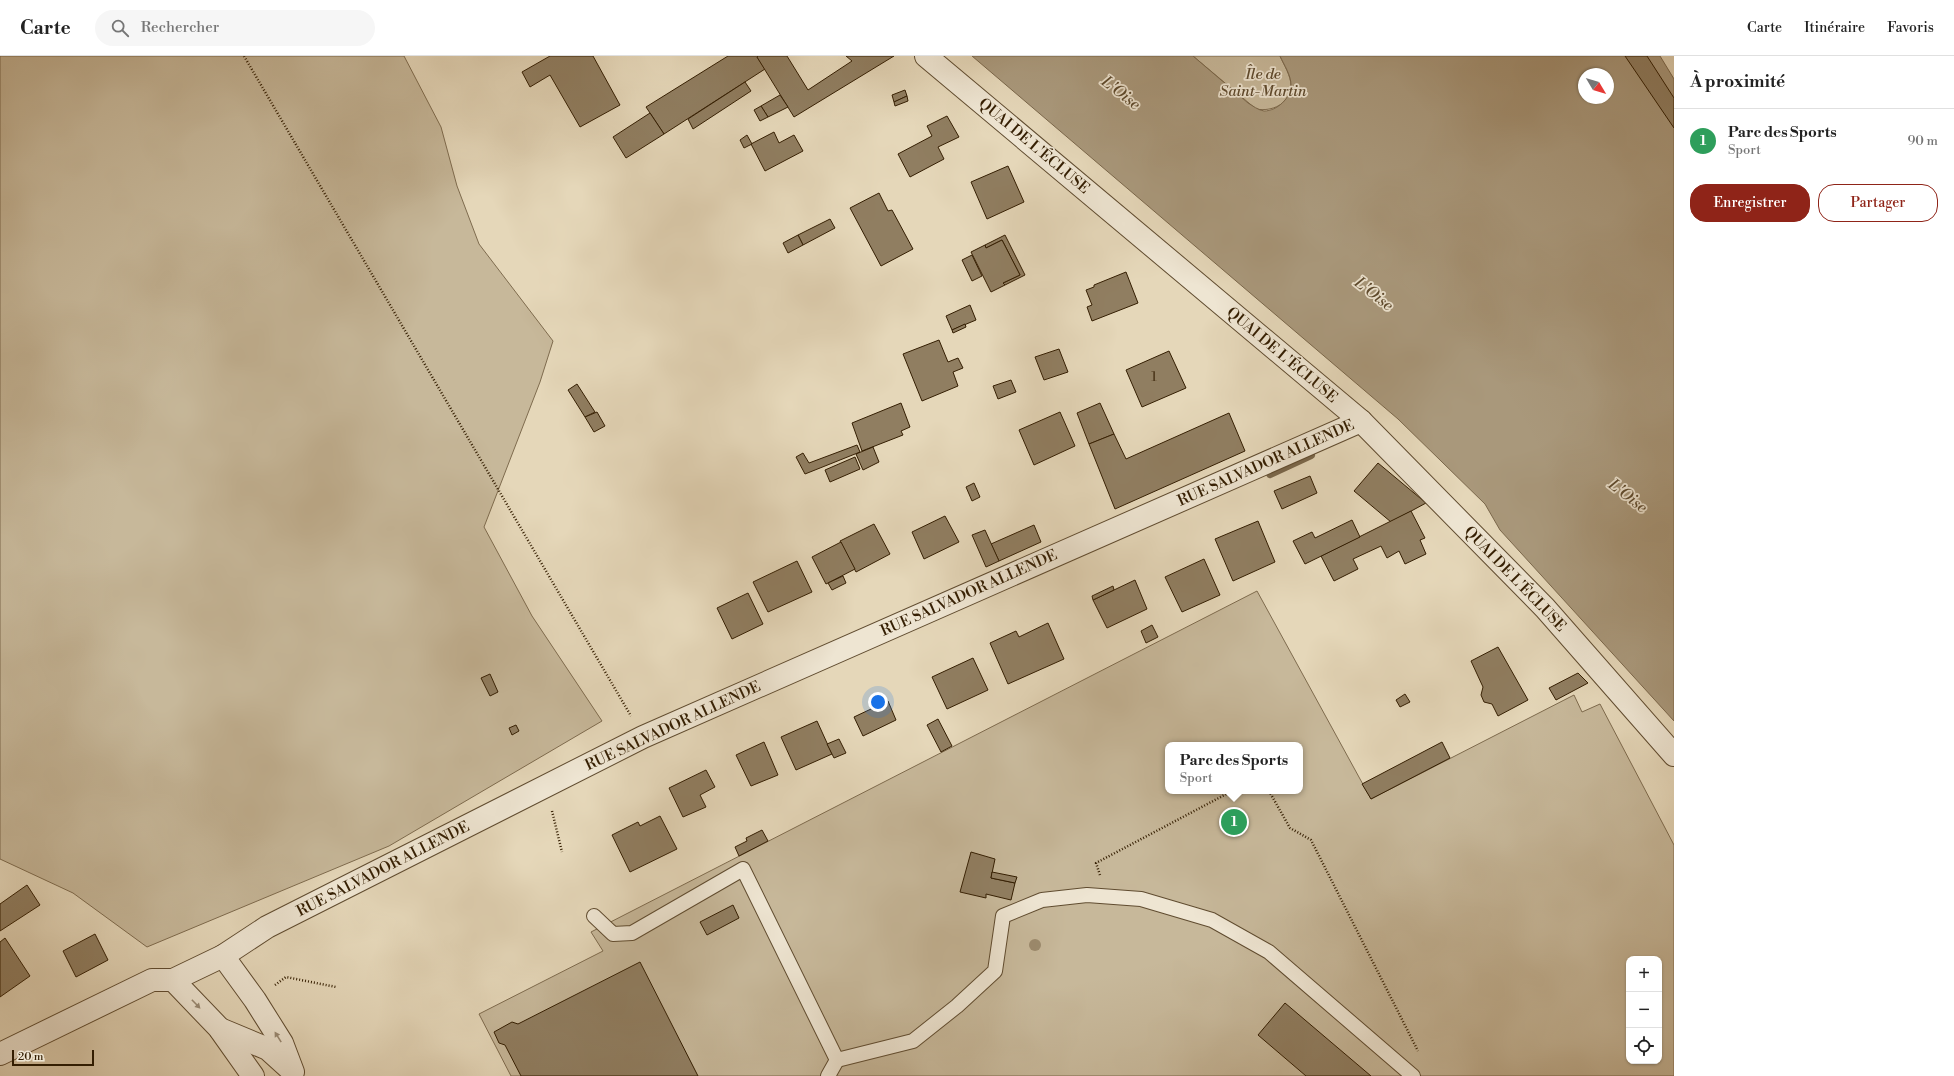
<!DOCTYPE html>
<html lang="fr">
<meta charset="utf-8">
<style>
body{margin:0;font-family:"Libre Bodoni",serif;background:#f6f6f6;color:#222}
.controls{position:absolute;right:12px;bottom:12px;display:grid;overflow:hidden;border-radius:8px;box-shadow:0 1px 3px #0004}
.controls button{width:36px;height:36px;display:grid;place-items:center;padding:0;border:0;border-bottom:1px solid #e0e0e0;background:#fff;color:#222;font:20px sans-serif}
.compass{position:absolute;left:1578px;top:12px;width:36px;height:36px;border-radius:50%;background:#fff;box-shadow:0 1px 3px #0004;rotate:128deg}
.scale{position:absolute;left:12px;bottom:10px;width:82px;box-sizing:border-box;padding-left:4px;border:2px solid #341e02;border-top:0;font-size:11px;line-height:14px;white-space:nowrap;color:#341e02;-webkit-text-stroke:3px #eee5d2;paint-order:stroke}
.you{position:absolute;left:878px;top:646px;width:14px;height:14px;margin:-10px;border:3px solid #fff;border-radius:50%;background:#1a73e8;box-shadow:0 0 0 6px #1a73e833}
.badge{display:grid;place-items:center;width:26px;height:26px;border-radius:50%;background:#8f2418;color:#fff;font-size:13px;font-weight:700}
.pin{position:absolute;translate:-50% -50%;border:2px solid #fff;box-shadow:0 1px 4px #0006}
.popup{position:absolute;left:1165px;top:686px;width:138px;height:52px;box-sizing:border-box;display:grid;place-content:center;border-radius:8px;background:#fff;filter:drop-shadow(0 1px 3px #0005);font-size:13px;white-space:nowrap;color:#767676}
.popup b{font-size:15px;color:#222}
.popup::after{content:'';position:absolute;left:50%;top:100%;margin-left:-8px;border:8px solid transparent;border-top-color:#fff}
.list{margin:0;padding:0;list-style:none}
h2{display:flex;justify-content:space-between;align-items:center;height:52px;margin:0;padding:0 16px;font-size:17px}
h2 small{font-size:13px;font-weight:400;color:#767676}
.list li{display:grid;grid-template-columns:26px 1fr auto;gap:12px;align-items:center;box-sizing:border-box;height:64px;padding:0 16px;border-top:1px solid #e0e0e0}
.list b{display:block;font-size:15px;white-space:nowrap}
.list p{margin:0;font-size:13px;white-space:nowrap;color:#767676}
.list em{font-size:13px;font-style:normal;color:#767676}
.actions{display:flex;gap:8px;padding:12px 16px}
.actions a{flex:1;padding:9px 0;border:1px solid #8f2418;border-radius:16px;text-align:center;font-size:14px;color:#8f2418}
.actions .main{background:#8f2418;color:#fff}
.icon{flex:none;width:22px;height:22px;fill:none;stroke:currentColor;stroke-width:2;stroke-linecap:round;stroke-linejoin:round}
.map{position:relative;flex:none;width:1674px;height:1020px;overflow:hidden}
header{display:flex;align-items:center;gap:24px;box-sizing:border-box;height:56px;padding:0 20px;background:#fff;border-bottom:1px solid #e0e0e0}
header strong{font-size:19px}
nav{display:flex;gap:22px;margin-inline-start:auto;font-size:14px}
.search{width:280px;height:36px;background:#f6f6f6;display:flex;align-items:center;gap:10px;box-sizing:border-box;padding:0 14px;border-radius:22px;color:#767676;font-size:15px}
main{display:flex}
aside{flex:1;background:#fff}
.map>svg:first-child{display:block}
.green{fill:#c7b89a;stroke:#7e6b4e;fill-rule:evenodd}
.water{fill:#a9987b;stroke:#7a674b;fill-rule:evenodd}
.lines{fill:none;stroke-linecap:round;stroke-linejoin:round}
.stream{stroke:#7a674b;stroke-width:8}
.building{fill:#907e61;stroke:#341e02}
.service-casing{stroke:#604c30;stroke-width:16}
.minor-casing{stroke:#604c30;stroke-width:24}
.path{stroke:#341e02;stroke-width:2.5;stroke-dasharray:1 2;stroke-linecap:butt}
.service{stroke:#eee5d2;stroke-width:14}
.minor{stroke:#eee5d2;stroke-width:22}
.tree{fill:#9c8b6e}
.oneway{fill:#9a8b74}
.labels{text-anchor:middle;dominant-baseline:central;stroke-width:3.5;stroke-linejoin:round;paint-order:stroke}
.number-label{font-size:13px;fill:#4b361a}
.park-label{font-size:15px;font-style:italic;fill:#604c30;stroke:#eee5d2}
.street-label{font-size:15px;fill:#341e02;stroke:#eee5d2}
.water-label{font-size:16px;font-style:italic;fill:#5d492c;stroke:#eee5d2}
</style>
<header>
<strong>Carte</strong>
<div class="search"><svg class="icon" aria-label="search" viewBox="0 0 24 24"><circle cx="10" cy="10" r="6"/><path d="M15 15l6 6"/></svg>Rechercher</div>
<nav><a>Carte</a><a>Itinéraire</a><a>Favoris</a></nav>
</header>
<main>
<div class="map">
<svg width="1674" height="1020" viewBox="0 0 1674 1020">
<rect width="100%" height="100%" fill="#e5d7b9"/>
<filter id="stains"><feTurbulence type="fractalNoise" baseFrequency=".005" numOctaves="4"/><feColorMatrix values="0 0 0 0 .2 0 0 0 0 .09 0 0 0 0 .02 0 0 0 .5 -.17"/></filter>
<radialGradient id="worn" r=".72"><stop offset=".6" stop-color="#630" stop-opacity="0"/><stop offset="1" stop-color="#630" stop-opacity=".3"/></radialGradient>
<g class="green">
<path d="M 0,0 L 404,0 L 441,71 L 457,130 L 479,188 L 553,285 L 540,326 L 484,471 L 532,560 L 602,665 L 389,790 L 147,891 L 73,837 L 0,803 Z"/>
<path d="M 1193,0 L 1280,0 C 1284,9 1291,20 1291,30 C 1290,48 1272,56 1256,53 Z"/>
<path d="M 1257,535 L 1371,743 L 1574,639 L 1582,656 L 1600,648 L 1674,789 L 1674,1020 L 511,1020 L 479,958 L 603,895 L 591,876 ZM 1168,689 L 1300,689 L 1300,735 L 1168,735 ZM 1629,903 L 1659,903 L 1659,1005 L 1629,1005 Z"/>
</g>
<path class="water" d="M 972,0 L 1193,0 L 1248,47 C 1253,50 1258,54 1264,55 C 1277,55 1291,42 1291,29 C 1291,19 1284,9 1280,0 L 1660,0 L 1674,23 L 1674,665 L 1500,474 L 1485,448 L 1398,363 ZM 1584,18 L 1608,18 L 1608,42 L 1584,42 Z"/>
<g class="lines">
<path class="stream" d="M 1270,418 L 1311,399"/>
</g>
<g class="building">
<path d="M 550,0 L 593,0 L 620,49 L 580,71 L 550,19 L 530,31 L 522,16 Z"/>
<path d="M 728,0 L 758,0 L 757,1 L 765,13 L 664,78 L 646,51 Z"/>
<path d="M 758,0 L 787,0 L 808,34 L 852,5 L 846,0 L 894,0 L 794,61 L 757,1 Z"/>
<path d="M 1625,0 L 1647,0 L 1674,42 L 1674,72 Z"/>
<path d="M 745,26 L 751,35 L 693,73 L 688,63 Z"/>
<path d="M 905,34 L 907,40 L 894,46 L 892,39 Z"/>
<path d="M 780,39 L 788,51 L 768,61 L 761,50 Z"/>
<path d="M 907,40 L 908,45 L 895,50 L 894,46 Z"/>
<path d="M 761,50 L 768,61 L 760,65 L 754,54 Z"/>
<path d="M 650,57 L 664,78 L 626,102 L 613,81 Z"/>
<path d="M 947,60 L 959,81 L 938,91 L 944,103 L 910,121 L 898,98 L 932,80 L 927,70 Z"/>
<path d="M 774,76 L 779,87 L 794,79 L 803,95 L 765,115 L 751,88 Z"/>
<path d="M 747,79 L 752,88 L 744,92 L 740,84 Z"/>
<path d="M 1008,110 L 1024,146 L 987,163 L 971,126 Z"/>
<path d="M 879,137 L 888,155 L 892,154 L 913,193 L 881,210 L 850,152 Z"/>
<path d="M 830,163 L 835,172 L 803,189 L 798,179 Z"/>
<path d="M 798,179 L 803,189 L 788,197 L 783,187 Z"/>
<path d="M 1005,179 L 1025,219 L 1005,229 L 1003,227 L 1020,219 L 1002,184 L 986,192 L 985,189 Z"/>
<path d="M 1002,184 L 1020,219 L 1003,227 L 1005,229 L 991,236 L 971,196 L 985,189 L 986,192 Z"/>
<path d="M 972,199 L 982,220 L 972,225 L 962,204 Z"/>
<path d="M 1126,216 L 1138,247 L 1092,265 L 1087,251 L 1092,249 L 1086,234 L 1094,231 L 1094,229 Z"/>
<path d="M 970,249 L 976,264 L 952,274 L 946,260 Z"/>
<path d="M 965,268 L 966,271 L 953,277 L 952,274 Z"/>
<path d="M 939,284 L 948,306 L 958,302 L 963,312 L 953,316 L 958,330 L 922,345 L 903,298 Z"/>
<path d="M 1059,293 L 1068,316 L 1044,324 L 1035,301 Z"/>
<path d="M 1169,295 L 1186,332 L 1142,351 L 1126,314 Z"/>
<path d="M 1011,324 L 1016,336 L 998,343 L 993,330 Z"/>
<path d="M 577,328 L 595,356 L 585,361 L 568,334 Z"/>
<path d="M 901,347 L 910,371 L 901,375 L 903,379 L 862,395 L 852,367 Z"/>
<path d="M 1100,347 L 1114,378 L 1089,388 L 1077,357 Z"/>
<path d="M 597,356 L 605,370 L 594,376 L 585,361 Z"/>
<path d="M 1060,356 L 1075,390 L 1034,409 L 1019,374 Z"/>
<path d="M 1229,357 L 1245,395 L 1115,453 L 1089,388 L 1114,378 L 1126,403 Z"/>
<path d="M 857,389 L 860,396 L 805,418 L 796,401 L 803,397 L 809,407 Z"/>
<path d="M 873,391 L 879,406 L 863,414 L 856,398 Z"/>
<path d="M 855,401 L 860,413 L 830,426 L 825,414 Z"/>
<path d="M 1378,407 L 1426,447 L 1391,466 L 1354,435 Z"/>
<path d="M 1310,420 L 1317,437 L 1282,453 L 1274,435 Z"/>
<path d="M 974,427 L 980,441 L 972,445 L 966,431 Z"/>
<path d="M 1411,455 L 1425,482 L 1420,484 L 1426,498 L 1405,508 L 1399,495 L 1387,502 L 1381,490 L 1353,503 L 1358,513 L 1334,525 L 1321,500 Z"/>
<path d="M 945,460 L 959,486 L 924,503 L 912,476 Z"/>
<path d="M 1352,464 L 1360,481 L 1305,508 L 1293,485 L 1312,476 L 1315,482 Z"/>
<path d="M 1258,465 L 1275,506 L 1233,525 L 1215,483 Z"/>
<path d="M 874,468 L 890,498 L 856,516 L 840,485 Z"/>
<path d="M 1034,469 L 1041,486 L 999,505 L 991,488 Z"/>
<path d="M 985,474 L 999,505 L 986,511 L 972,479 Z"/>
<path d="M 841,486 L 855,513 L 826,528 L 812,501 Z"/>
<path d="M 1204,503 L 1220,539 L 1182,556 L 1165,521 Z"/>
<path d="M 797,505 L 812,536 L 768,556 L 753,526 Z"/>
<path d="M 843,520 L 846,527 L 832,534 L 828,527 Z"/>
<path d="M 1135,524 L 1147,553 L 1107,572 L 1093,544 Z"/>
<path d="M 1113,530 L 1114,534 L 1093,544 L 1092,540 Z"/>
<path d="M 748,537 L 763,568 L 732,583 L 717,552 Z"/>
<path d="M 1048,567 L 1064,603 L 1008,628 L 990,587 L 1016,575 L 1019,581 Z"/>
<path d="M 1152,569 L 1158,581 L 1146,587 L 1141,575 Z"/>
<path d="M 1498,591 L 1528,644 L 1498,660 L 1492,648 L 1484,646 L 1481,639 L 1483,631 L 1471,605 Z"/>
<path d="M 973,602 L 988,634 L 947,653 L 932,621 Z"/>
<path d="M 1578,617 L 1588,627 L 1556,644 L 1549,632 Z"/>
<path d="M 490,618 L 498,636 L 490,640 L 481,622 Z"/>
<path d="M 1405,638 L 1410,646 L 1400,651 L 1396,644 Z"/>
<path d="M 888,645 L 896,664 L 863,680 L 854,661 Z"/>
<path d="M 938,663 L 952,690 L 941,696 L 927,669 Z"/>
<path d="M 817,665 L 832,698 L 796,714 L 781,681 Z"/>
<path d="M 516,669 L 519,675 L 512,679 L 509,672 Z"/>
<path d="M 839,683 L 846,697 L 834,702 L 827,688 Z"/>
<path d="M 764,686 L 778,719 L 751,730 L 736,699 Z"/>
<path d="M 1442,686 L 1450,702 L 1371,743 L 1362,728 Z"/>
<path d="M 706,714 L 715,731 L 700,739 L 706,751 L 683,761 L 669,732 Z"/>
<path d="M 660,760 L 677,793 L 630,816 L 612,779 L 638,766 L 640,770 Z"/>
<path d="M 762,774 L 768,785 L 739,800 L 735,791 L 747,785 L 746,782 Z"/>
<path d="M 971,796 L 995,803 L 991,822 L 1015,827 L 1011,844 L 986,838 L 986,842 L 960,836 Z"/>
<path d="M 992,816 L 1017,821 L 1015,827 L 991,822 Z"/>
<path d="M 27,829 L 40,849 L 0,875 L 0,848 Z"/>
<path d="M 733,849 L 739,862 L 707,879 L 700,866 Z"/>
<path d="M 95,878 L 108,904 L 76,921 L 63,895 Z"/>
<path d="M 5,882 L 30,920 L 0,941 L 0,886 Z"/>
<path d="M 640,906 L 698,1020 L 521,1020 L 505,989 L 499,987 L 494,976 L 512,966 L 518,968 Z"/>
<path d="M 1285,947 L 1371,1020 L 1306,1020 L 1258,979 Z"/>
</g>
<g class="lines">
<defs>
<g id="service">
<path d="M 594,860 L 613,878 L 632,877 L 743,813 L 837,1004 L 913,985 L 957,950 L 995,915 L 1003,860 L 1042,844 L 1087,839 L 1141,843 L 1212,864 L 1269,896 L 1413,1020"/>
<path d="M 828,1020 L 837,1004"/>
</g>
<g id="minor">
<path d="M 926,0 L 1361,365 L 1545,552 L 1674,699"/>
<path d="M 223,900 L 255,944 L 282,987 L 293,1016"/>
<path d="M 173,924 L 219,972 L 253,1020"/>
<path d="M 220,973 L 268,993 L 290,1013"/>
<path d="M 0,998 L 152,924 L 173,924 L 223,900 L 267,871 L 643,681 L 1361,365"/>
</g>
</defs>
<use href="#service" class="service-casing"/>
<use href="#minor" class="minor-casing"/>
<g class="path">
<path d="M 244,0 L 631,660"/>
<path d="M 1269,735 L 1290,772 L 1311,784 L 1418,995"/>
<path d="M 552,755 L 562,796"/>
<path d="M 1100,819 L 1096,807 L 1232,735"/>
<path d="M 275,929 L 286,921 L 336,931"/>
</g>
<use href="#service" class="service"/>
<use href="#minor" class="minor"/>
</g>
<circle class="tree" cx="1035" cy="889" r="6"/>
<defs><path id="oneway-solid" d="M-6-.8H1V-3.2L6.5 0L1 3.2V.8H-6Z"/></defs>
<g class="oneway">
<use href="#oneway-solid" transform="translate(196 948) rotate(46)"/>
<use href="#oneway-solid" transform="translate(278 981) rotate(-122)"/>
</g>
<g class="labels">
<g class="number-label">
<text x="1154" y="321">1</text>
</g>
<g class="park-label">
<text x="1263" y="18">Île de<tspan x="1263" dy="17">Saint-Martin</tspan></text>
</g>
<g class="street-label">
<text transform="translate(1034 90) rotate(40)">QUAI DE L'ÉCLUSE</text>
<text transform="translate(1282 299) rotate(40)">QUAI DE L'ÉCLUSE</text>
<text transform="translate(1266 407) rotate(-24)">RUE SALVADOR ALLENDE</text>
<text transform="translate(1515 523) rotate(46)">QUAI DE L'ÉCLUSE</text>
<text transform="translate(969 537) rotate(-24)">RUE SALVADOR ALLENDE</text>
<text transform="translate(673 670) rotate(-25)">RUE SALVADOR ALLENDE</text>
<text transform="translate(383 813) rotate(-27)">RUE SALVADOR ALLENDE</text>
</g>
<g class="water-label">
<text transform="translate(1121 37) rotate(38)">L'Oise</text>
<text transform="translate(1374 238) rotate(38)">L'Oise</text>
<text transform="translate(1628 440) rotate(38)">L'Oise</text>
</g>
</g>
<rect width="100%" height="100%" filter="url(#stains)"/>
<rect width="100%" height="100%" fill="url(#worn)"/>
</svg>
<div class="controls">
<button>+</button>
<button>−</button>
<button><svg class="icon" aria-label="locate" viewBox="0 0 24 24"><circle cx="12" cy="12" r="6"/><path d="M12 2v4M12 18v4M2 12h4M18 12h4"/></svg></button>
</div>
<svg class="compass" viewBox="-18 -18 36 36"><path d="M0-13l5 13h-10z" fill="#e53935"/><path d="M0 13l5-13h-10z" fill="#767676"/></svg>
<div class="scale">20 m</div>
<div class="you"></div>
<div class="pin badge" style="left:1234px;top:766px;background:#2e9e5b">1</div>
<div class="popup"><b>Parc des Sports</b>Sport</div>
</div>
<aside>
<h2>À proximité<small></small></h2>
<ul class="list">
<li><span class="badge" style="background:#2e9e5b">1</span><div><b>Parc des Sports</b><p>Sport</p></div><em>90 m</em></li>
</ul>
<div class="actions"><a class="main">Enregistrer</a><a>Partager</a></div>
</aside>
</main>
